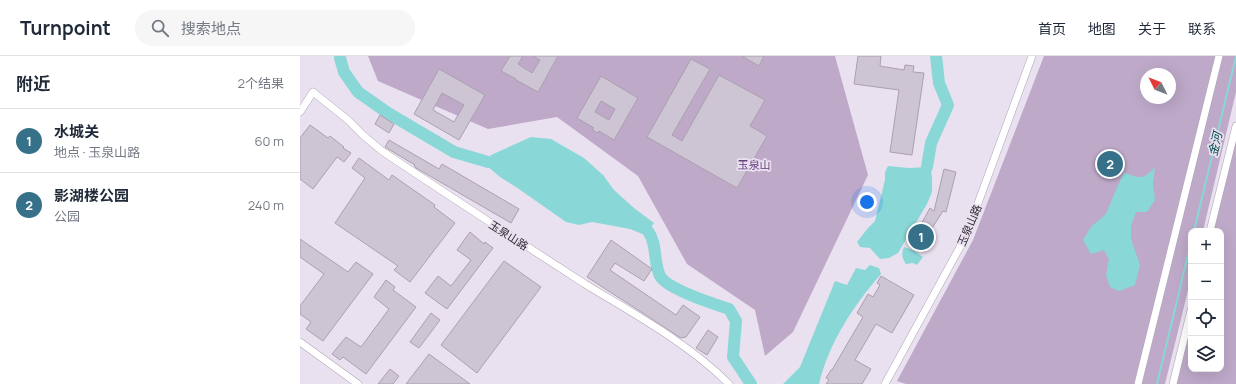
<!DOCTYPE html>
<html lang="zh">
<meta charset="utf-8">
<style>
body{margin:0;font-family:Manrope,"Noto Sans SC",sans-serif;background:#f6f6f7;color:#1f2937}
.controls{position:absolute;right:12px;bottom:12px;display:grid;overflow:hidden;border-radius:8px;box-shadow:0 4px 16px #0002}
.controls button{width:36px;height:36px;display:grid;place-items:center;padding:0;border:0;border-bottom:1px solid #e0e1e3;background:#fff;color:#1f2937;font:20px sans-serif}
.compass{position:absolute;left:840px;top:12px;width:36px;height:36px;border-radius:50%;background:#fff;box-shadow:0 4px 16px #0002;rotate:312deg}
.you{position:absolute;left:567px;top:146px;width:14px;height:14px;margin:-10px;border:3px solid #fff;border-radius:50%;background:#1a73e8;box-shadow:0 0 0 6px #1a73e833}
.badge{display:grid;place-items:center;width:26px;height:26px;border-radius:50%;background:#367189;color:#fff;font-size:13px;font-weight:700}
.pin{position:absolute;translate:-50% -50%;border:2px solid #fff;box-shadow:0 1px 4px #0006}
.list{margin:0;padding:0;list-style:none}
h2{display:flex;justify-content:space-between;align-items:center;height:52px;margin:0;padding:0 16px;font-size:17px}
h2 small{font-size:13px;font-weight:400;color:#747a83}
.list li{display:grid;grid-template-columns:26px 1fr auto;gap:12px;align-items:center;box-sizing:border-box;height:64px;padding:0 16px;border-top:1px solid #e0e1e3}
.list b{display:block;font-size:15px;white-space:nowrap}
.list p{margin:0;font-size:13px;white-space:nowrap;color:#747a83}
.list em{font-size:13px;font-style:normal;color:#747a83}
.icon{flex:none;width:22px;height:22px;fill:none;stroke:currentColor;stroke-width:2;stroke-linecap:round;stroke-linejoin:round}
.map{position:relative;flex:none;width:936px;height:328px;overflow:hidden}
header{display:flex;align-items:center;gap:24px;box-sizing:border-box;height:56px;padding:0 20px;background:#fff;border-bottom:1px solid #e0e1e3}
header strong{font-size:19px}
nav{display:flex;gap:22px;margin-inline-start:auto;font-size:14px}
.search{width:280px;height:36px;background:#f6f6f7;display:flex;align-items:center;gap:10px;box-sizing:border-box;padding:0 14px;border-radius:22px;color:#747a83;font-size:15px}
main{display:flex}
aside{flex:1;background:#fff}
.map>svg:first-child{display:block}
.green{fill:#bea9c9;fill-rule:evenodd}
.water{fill:#8ad7d7}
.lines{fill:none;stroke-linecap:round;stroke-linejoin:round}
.stream{stroke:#8ad7d7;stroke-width:2}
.river{stroke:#8ad7d7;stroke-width:12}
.building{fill:#cec5d4;stroke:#aaa0af;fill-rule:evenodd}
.minor-casing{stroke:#afa5b4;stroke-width:8}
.minor{stroke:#fff;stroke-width:7}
.labels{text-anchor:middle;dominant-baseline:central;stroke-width:3.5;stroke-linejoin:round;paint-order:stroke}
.park-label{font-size:11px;fill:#69407d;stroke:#eae1f0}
.street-label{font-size:11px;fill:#2e2a30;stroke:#eae1f0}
.water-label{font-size:12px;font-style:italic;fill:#044d4e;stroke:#eae1f0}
</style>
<header>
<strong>Turnpoint</strong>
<div class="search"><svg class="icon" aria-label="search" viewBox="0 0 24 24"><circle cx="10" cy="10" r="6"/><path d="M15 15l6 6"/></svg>搜索地点</div>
<nav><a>首页</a><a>地图</a><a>关于</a><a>联系</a></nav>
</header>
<main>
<aside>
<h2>附近<small>2个结果</small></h2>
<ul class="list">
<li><span class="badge">1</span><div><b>水城关</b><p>地点 · 玉泉山路</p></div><em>60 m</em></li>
<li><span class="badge">2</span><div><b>影湖楼公园</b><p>公园</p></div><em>240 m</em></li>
</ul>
</aside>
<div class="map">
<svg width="936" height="328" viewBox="0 0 936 328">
<rect width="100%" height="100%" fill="#eae1f0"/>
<g class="green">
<path d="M 68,0 L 535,0 L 568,119 L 493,276 L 465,300 L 455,254 L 387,208 L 338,120 L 257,61 L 188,73 L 78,25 Z"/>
<path d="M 744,0 L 936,0 L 936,36 L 903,175 L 891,175 L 891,222 L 865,328 L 606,328 L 597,325 L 673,184 ZM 846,18 L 870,18 L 870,42 L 846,42 Z"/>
<path d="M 936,85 L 936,328 L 875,328 L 891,264 L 891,313 L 921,313 L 921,175 L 913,175 Z"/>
</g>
<g class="water">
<path d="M 231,81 L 251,83 L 284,102 L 303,119 L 314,134 L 334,152 L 354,167 L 345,179 L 330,173 L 292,166 L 279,169 L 266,166 L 216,131 L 200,121 L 186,109 L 191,99 Z"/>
<path d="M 588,110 L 609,112 L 627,111 L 631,113 L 632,123 L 632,136 L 627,148 L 598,197 L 589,202 L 580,203 L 570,192 L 560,191 L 557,186 L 568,172 L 575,165 L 585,124 L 585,116 Z"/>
<path d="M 855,111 L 853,128 L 855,144 L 847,156 L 836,156 L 831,170 L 831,183 L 840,209 L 835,229 L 819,235 L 810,231 L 806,219 L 809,203 L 804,194 L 791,198 L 783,184 L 791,171 L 806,158 L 818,129 L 824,117 C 842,122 842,125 855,111 Z"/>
<path d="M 604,191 L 613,194 L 623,201 L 617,209 L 613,207 L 606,208 C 602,202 601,198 604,191 Z"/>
<path d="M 570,209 L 579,212 L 581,218 C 553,250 529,287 519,328 L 483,328 L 500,311 L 535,225 L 547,229 L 556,212 L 565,214 Z"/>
</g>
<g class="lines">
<g class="stream">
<path d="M 894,175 L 936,0"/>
<path d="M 857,328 L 891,186"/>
</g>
<g class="river">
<path d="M 40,2 L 44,16 L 58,36 L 88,57 L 154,96 L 188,106"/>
<path d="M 627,111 L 631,87 L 648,49 L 639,27 L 636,0"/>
<path d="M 348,175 C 350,178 352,182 353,186 C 356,197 355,210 360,220 C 367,233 414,248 429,253 L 436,265 L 433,301 L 451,328"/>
</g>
</g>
<g class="building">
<path d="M 210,0 L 223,0 L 218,8 L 232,17 L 240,4 L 233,0 L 258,0 L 238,36 L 216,24 L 216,23 L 201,15 Z"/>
<path d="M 442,0 L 464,0 L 459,10 Z"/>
<path d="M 558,0 L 581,0 L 580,10 L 604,14 L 605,9 L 614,10 L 613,16 L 624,17 L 612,99 L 590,96 L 599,34 L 554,28 Z"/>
<path d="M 391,3 L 410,13 L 372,79 L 382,85 L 419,19 L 465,44 L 450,70 L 467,80 L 437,132 L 347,81 Z"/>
<path d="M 139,13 L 185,39 L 159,84 L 114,58 ZM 142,37 L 164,49 L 154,66 L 133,54 Z"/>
<path d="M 301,20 L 338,42 L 314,84 L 299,75 L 298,77 L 292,74 L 294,72 L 277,62 ZM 301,45 L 315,53 L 309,64 L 295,56 Z"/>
<path d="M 80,59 L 94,68 L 89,77 L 75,68 Z"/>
<path d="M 10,69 L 28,82 L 30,80 L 44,91 L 43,92 L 51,97 L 44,106 L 37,101 L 13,133 L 0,123 L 0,82 Z"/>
<path d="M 89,84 L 139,113 L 142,108 L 219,153 L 211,167 L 116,112 L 114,110 L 115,109 L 85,91 Z"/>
<path d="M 59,102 L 89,124 L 92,119 L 135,149 L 134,151 L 155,167 L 110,226 L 94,214 L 98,210 L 35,167 L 65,122 L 52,112 Z"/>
<path d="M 644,113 L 656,116 L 646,156 L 643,155 L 620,191 L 613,187 L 622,171 L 620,170 L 630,152 L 634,155 Z"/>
<path d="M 170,176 L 184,188 L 185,186 L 193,192 L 147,253 L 125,237 L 138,220 L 151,230 L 171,204 L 157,194 Z"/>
<path d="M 0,183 L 48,216 L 56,206 L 73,218 L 23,285 L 6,273 L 11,266 L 0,258 L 0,250 L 24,218 L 0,201 Z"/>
<path d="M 311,184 L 352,213 L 344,225 L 315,207 L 310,214 L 376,259 L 383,249 L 400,261 L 386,281 L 381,282 L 287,221 Z"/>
<path d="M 204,205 L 241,231 L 177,317 L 141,289 Z"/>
<path d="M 581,220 L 614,239 L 592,277 L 576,268 L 555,304 L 571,313 L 562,328 L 526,328 L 529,324 L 526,322 L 531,314 L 532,314 L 563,261 L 557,257 L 568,238 L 573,241 L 580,229 L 577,227 Z"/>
<path d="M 86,224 L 95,231 L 93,234 L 116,251 L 66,318 L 43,301 L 40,304 L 32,298 L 46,281 L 61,291 L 89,253 L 74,241 Z"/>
<path d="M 131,257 L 140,264 L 119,292 L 110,286 Z"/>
<path d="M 408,274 L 418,281 L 407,299 L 396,292 Z"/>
<path d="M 129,298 L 170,328 L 106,328 Z"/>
<path d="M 90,313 L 99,320 L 93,328 L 78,328 Z"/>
</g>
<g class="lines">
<defs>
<g id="minor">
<path d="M 0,56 L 13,36 L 48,64 L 64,80 L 82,95 C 149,140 217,184 285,228 C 334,258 388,287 429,328"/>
<path d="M 910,175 L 936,70"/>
<path d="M 0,286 L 58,328"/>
<path d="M 585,328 L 666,180 L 732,0"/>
<path d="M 838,328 L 919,0"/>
<path d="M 873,328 L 891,254"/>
</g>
</defs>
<use href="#minor" class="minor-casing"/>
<use href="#minor" class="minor"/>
</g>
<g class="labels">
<g class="park-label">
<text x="454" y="108">玉泉山</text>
</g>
<g class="street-label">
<text transform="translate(669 169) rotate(-67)">玉泉山路</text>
<text transform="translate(209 179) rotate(33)">玉泉山路</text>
</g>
<g class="water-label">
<text transform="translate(915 88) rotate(-76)">金河</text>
</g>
</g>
</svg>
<div class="controls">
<button>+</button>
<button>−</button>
<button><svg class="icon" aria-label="locate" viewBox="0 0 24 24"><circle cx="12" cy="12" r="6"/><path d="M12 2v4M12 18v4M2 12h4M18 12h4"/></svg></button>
<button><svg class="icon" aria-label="layers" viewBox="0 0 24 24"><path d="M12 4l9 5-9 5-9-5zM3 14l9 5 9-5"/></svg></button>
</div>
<svg class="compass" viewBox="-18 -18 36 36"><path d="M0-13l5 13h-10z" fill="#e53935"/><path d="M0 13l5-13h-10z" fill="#747a83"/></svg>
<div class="you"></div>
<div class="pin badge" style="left:621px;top:181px">1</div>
<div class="pin badge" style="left:810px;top:108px">2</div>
</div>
</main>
